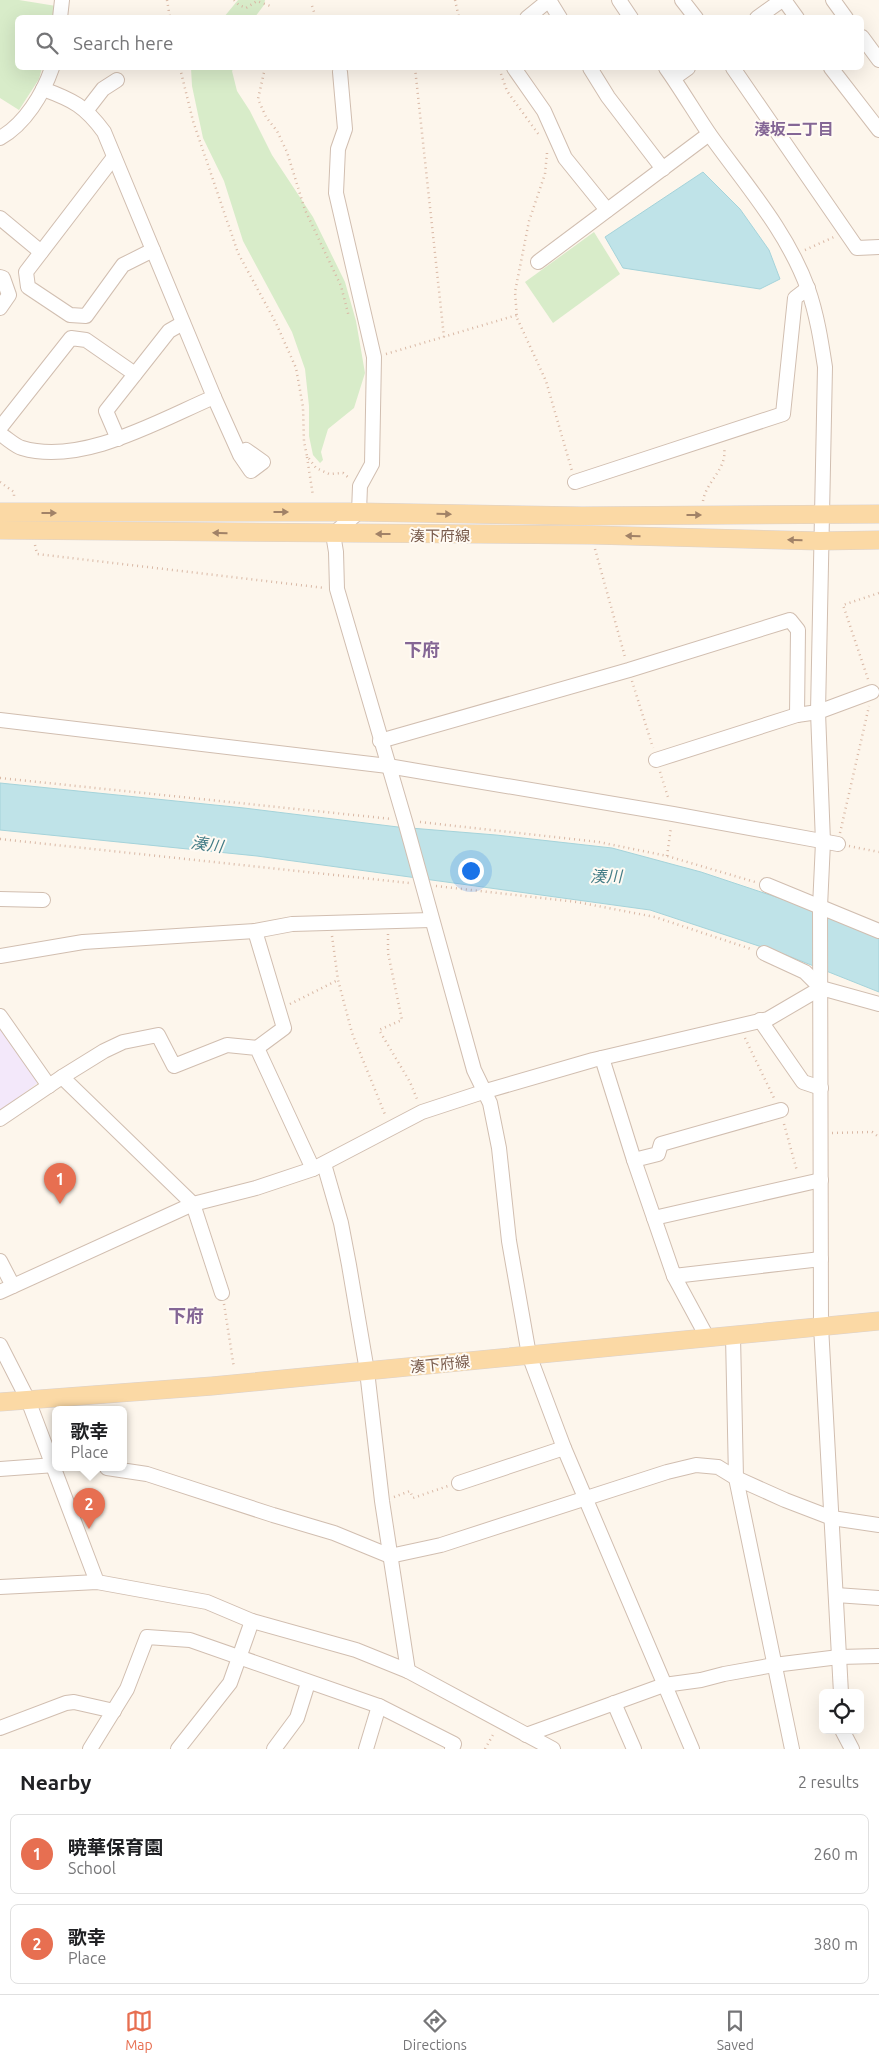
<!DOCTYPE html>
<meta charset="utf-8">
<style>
body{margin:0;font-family:Ubuntu,"Noto Sans JP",sans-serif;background:#f2f2f2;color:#202124}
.controls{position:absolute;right:15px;bottom:15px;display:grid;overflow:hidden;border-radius:8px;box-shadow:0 5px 20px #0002}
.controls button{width:45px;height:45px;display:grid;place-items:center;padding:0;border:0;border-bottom:1px solid #e0e0e0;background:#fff;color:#202124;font:25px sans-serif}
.you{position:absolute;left:470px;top:870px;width:18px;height:18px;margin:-12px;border:4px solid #fff;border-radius:50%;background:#1a73e8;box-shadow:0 0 0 8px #1a73e833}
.badge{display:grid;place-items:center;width:32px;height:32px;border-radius:50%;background:#e76f51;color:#fff;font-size:16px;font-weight:700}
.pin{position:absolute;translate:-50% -41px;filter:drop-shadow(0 1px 2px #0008)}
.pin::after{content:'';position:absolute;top:26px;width:18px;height:15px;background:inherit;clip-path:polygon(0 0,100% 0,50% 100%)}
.popup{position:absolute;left:52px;top:1406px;width:75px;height:65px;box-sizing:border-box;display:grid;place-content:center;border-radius:8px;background:#fff;filter:drop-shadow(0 1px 4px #0005);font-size:16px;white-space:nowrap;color:#757577}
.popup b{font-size:19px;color:#202124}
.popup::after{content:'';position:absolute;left:50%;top:100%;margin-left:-10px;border:10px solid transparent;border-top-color:#fff}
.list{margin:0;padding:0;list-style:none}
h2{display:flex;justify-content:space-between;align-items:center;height:65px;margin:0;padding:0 20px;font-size:21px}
h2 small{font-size:16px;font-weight:400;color:#757577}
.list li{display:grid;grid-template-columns:32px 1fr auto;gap:15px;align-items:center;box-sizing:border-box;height:80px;margin:0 10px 10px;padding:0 10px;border:1px solid #e0e0e0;border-radius:8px}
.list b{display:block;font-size:19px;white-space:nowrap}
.list p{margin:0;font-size:16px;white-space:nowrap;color:#757577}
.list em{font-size:16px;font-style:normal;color:#757577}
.icon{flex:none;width:28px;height:28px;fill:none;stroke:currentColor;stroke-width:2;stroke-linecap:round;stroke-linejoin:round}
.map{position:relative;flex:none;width:879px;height:1749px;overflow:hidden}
.search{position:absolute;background:#fff;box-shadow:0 5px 20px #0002;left:15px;right:15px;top:15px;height:55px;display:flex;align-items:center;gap:12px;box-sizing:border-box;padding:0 18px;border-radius:8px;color:#757577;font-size:19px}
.sheet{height:245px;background:#fff}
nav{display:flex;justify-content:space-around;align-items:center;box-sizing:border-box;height:70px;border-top:1px solid #e0e0e0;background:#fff;font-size:14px;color:#757577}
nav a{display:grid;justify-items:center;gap:2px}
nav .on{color:#e76f51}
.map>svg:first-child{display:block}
.education{fill:#f3e8fa}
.green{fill:#d8ecc9}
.water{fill:#bfe3e8;stroke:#a5d3da}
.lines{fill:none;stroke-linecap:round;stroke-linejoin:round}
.minor-casing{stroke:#d1beb0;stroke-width:16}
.major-casing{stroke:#dad1cd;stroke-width:19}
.path{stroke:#d9b8a5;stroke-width:2.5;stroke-dasharray:1 4;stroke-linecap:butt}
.minor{stroke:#fff;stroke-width:14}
.major{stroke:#fbd9a5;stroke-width:18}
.oneway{fill:#a18267}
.labels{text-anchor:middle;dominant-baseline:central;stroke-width:4;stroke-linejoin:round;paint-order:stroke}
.street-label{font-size:15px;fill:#7a5c4d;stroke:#fffaf3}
.neighbourhood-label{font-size:16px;font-weight:bold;fill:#846695;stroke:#fffaf3}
.water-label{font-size:16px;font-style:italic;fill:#437c86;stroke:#fffaf3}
.quarter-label{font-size:18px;font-weight:bold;fill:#846695;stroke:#fffaf3}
</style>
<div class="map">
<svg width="879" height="1749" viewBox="0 0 879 1749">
<rect width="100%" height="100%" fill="#fdf6ec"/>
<path class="education" d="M 0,1028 L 39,1082 L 0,1111 Z"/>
<g class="green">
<path d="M 0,0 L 19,0 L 56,6 L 53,17 L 18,18 L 18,68 L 42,68 L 39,79 L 19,110 L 0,98 Z"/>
<path d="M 238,0 L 265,0 L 264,5 L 255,17 L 224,17 Z"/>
<path d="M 191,68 L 234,68 L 232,71 L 237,91 L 250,111 L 272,155 L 313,217 L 345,282 L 356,321 L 365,373 L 354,408 L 328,429 L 321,452 L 323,460 L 320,463 L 313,455 L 309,436 L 309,406 L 305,369 L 292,332 L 243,241 L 224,181 L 203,138 L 192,86 Z"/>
<path d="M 594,232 L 620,274 L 553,323 L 525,282 Z"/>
</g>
<g class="water">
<path d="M 703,172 L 740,209 L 769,250 L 780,279 L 760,289 L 623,268 L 605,237 Z"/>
<path d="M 0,783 L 244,808 L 398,827 L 496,835 L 612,848 L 701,872 L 800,905 L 879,938 L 879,992 L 786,955 L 650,910 L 257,856 L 0,830 Z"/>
</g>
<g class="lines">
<defs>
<g id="minor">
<path d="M 549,0 L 560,18"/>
<path d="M 619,0 L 631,18"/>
<path d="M 682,0 L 696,18"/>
<path d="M 784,0 L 797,18"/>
<path d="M 833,0 L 846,18"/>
<path d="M 60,18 L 62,0"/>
<path d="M 527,18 L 549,0"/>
<path d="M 757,18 L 782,0"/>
<path d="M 862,37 L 879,60"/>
<path d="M 514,68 L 544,111 L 565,158 L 607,210"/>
<path d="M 590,68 L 608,97 L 663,169"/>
<path d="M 666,68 C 681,89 695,113 710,135 C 745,184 787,231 808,289 C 817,315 821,341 825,367 L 818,712 L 823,842 L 820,907 L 821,1326 L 841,1693"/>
<path d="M 733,68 L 857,248 L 879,247"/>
<path d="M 831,68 L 879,130"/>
<path d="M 340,72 L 345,129 L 338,149 L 336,193 L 374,357 L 372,464 L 360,486 L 359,512 L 333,534 L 336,552 L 337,589 L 405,821 L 474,1070 L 490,1103 L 499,1148 L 509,1241 L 529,1355 L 564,1448 L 692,1749"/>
<path d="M 674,78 L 688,68"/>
<path d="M 86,111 L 103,89 L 117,80"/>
<path d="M 0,138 C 25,124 43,94 52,68"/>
<path d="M 114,157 L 26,272 L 28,287 L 70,315 L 86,316 L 123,265 L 153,250"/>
<path d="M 0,218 L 41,252"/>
<path d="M 538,262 L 709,134"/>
<path d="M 0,277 L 3,278 L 9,295 L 0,308"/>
<path d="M 214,397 L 240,455 L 251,471 L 263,462 L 246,450 L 240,455"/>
<path d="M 0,428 L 71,338 L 86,340 L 135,374"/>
<path d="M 0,434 C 7,438 15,446 22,448 C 82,466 160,420 214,397 L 104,132 C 85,106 73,100 43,89"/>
<path d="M 118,439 L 106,411 L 169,331 L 183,323"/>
<path d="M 575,482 L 783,414 L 795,298 L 808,288"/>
<path d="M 0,720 L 388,766 L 673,814 L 838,844"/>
<path d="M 380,741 L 629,670 L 790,620 L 798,630 L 797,715"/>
<path d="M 656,760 L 797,715 L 818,712 L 872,692"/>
<path d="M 767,885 L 879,931"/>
<path d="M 0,899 L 43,900"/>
<path d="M 255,931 L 284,1028 L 257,1048"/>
<path d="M 764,953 L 805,972 L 821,988 L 879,1004"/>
<path d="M 0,956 L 83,942 L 255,931 L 292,924 L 431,920"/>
<path d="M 0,1016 L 49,1086"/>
<path d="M 760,1020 L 803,1082 L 821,1088"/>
<path d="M 602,1058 L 634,1160"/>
<path d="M 62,1077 L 193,1204 L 222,1293"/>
<path d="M 781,1110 L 661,1144 L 658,1154 L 634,1160 L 654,1218 L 821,1180"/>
<path d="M 0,1119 L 62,1077 L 104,1051 L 123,1042 L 158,1035 L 174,1066 L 227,1045 L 257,1048 L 313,1169"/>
<path d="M 324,1164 L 341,1223 L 349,1265 L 367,1371 L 382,1501 L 408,1671"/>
<path d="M 654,1218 L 674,1276 L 821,1259"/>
<path d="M 0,1261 L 13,1286"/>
<path d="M 674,1276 L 707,1337"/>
<path d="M 0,1292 L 193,1204 L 256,1188 L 313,1169 L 422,1112 L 486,1091 L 593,1060 L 768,1019 L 821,988"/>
<path d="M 733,1336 L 736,1478 L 792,1749"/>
<path d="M 0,1345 L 28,1400 L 97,1582"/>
<path d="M 107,1468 L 147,1474 L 273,1515 L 334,1533 L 390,1556 L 441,1545 L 667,1472 L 696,1465 L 718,1467 L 736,1478 L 785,1500 L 832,1518 L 879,1525"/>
<path d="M 0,1469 L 55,1465"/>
<path d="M 459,1483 L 564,1448"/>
<path d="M 0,1587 L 97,1582 L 207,1602 L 252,1621 L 356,1650 L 408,1671 L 553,1749"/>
<path d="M 836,1595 L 879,1598"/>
<path d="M 614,1703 L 634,1749"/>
<path d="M 0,1728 L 66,1703 L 74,1702 L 114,1711"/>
<path d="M 842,1730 L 852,1749"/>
<path d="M 526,1735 L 664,1685 L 701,1680 L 724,1674 L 774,1665 L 839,1657 L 879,1656"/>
<path d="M 90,1749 L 127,1689 L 147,1637 L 190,1640 L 379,1706 L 454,1744 L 452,1749"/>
<path d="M 178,1749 L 230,1683 L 252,1621"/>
<path d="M 274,1749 L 297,1718 L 308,1683"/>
<path d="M 366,1749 L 379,1706"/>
</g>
<g id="major">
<path d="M 0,512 L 359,512 L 582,516 L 879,514"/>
<path d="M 0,530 L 592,535 L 820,541 L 879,540"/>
<path d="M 0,1402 L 212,1386 L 879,1321"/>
</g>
</defs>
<use href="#minor" class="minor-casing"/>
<use href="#major" class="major-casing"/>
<g class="path">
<path d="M 167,0 L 170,18"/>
<path d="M 234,0 L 239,5 L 246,8 L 257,1 L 273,7"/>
<path d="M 455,0 L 459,18"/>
<path d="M 312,6 L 316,18"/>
<path d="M 180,68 L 193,121 L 238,253 L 276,323 L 296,368 L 303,407 L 304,442 L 307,456 L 316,468 L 329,474 L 343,473 L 349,478"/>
<path d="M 265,68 L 258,99 L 266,117 L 277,131 L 287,152 L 305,210 L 341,286 L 349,317"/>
<path d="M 415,68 L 444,337"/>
<path d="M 501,74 L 507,91 L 539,135"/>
<path d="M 547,153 L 545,174 L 529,221 L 515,292 L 517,318 L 546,381 L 572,471"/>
<path d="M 805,250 L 834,237"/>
<path d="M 386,354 L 517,315"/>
<path d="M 307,457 L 313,496"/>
<path d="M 0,482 L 14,492 L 14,499"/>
<path d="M 703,501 C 706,481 728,469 724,447"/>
<path d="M 35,545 L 37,554 L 325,588"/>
<path d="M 595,549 L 625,657"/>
<path d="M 868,679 L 843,605 L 879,593"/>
<path d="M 632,681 L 653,748"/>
<path d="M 660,772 L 669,800"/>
<path d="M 0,778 L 392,819"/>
<path d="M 420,822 L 599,842 L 667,856 L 755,882"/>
<path d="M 840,833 L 869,706"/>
<path d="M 0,839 L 409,883"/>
<path d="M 849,846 L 879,852"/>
<path d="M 667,856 L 671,827"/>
<path d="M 436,886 L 577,902 L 655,917 L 751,949"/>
<path d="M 388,934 L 388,953 L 402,1020 L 379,1030 L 410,1082 L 417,1099"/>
<path d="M 332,936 L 338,980 L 352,1033 L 386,1117"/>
<path d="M 290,1004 L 338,980"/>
<path d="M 745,1038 L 774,1098"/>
<path d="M 784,1124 L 797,1171"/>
<path d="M 832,1133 L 872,1132 L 879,1137"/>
<path d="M 224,1304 L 234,1368"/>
<path d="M 394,1497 L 410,1491 L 413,1498 L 448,1486"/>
<path d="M 485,1749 L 494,1733"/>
</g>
<use href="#minor" class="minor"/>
<use href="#major" class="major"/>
</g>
<defs><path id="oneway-solid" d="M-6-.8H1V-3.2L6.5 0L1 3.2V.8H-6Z" transform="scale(1.25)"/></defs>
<g class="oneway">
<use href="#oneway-solid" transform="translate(281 512)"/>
<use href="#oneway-solid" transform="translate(49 513)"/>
<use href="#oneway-solid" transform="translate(444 514) rotate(1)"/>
<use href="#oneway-solid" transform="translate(694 515)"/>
<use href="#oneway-solid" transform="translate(220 533) rotate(-179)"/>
<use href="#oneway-solid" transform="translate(383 534) rotate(-180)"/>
<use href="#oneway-solid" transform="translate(633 536) rotate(-179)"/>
<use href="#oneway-solid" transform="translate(795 540) rotate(-179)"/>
</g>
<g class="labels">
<g class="street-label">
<text x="440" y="535">湊下府線</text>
<text transform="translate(440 1364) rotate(-6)">湊下府線</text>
</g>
<g class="neighbourhood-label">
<text x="794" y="129">湊坂二丁目</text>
</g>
<g class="water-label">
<text transform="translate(207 844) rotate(8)">湊川</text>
<text x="606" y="876">湊川</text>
</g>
<g class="quarter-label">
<text x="422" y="649">下府</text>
<text x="186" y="1315">下府</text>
</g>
</g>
</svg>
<div class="controls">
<button><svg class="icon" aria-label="locate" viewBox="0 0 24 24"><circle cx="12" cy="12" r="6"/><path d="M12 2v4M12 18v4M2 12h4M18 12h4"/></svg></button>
</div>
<div class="you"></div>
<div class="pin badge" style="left:60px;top:1204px">1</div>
<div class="pin badge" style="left:89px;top:1529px">2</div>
<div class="popup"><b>歌幸</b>Place</div>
<div class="search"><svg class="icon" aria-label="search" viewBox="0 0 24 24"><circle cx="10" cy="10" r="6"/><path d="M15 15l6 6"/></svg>Search here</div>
</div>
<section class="sheet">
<h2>Nearby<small>2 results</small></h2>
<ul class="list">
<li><span class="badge">1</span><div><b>暁華保育園</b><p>School</p></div><em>260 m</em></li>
<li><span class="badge">2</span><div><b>歌幸</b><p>Place</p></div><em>380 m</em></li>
</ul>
</section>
<nav>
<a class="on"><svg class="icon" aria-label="map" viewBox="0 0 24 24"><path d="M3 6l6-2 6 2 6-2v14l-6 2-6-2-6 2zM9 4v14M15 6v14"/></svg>Map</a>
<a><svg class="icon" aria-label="directions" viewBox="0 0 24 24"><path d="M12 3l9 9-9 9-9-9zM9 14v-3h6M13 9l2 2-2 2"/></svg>Directions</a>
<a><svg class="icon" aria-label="saved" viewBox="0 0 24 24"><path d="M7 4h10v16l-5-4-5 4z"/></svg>Saved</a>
</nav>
